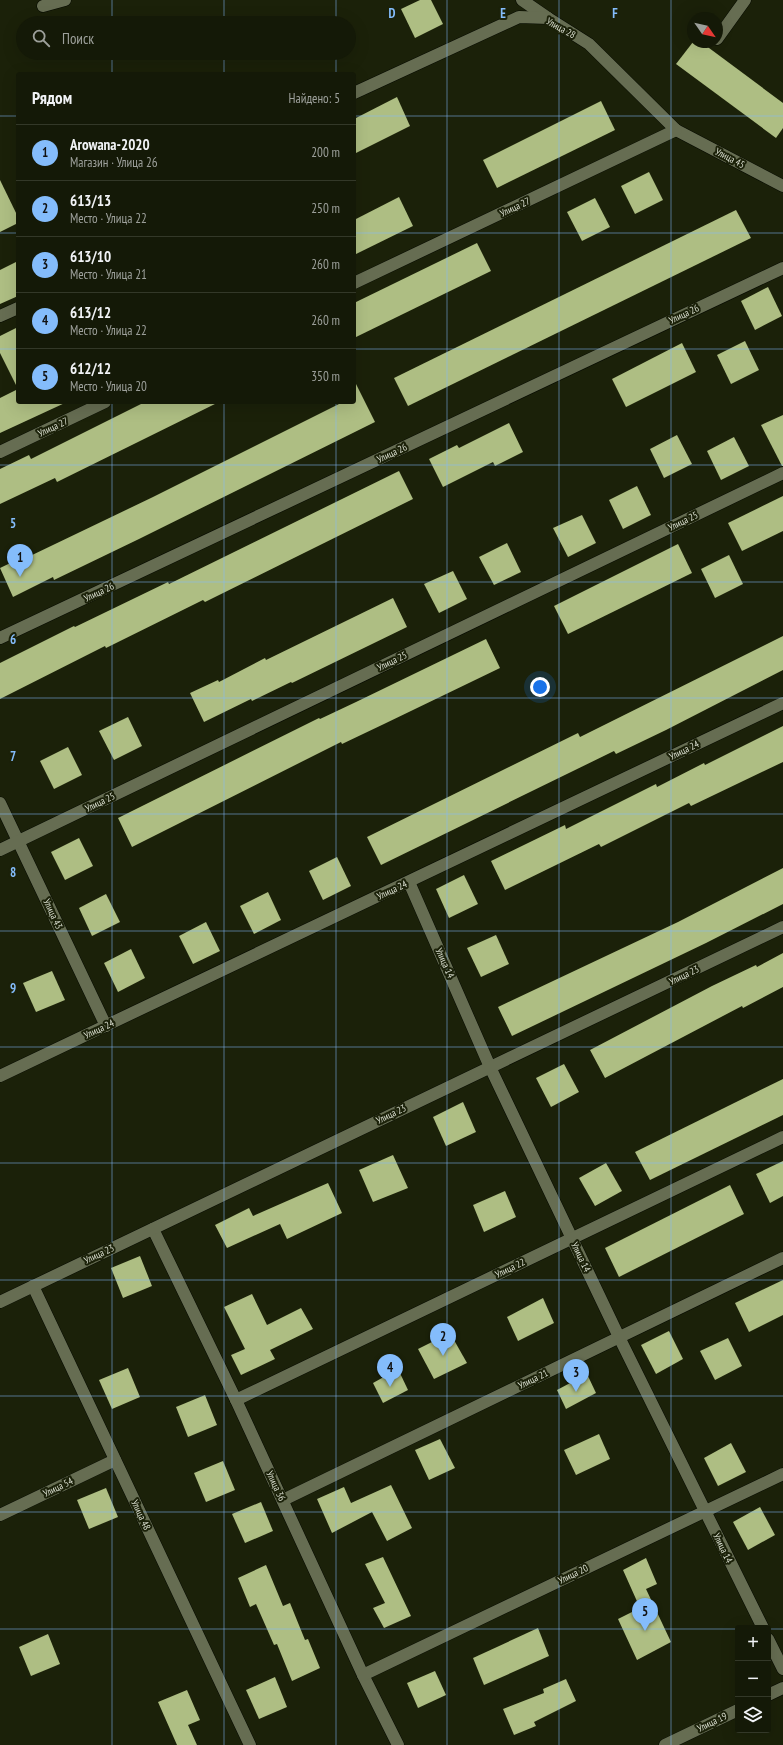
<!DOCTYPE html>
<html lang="ru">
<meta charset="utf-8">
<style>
body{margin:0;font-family:"PT Sans Narrow",sans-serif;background:#212615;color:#f1f3f6}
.controls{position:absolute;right:12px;bottom:12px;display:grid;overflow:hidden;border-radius:4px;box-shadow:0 4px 16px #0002}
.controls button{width:36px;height:36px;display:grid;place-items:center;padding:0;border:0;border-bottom:1px solid #333828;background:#141907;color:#f1f3f6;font:20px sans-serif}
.compass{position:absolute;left:687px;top:12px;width:36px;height:36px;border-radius:50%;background:#141907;box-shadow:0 4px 16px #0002;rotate:124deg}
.you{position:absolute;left:540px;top:687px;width:14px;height:14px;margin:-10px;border:3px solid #fff;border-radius:50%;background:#1a73e8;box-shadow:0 0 0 6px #1a73e833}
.badge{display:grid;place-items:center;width:26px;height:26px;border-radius:50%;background:#84bcfb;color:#111;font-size:13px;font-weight:700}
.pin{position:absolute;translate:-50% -33px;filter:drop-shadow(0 1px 2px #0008)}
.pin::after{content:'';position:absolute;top:21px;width:14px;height:12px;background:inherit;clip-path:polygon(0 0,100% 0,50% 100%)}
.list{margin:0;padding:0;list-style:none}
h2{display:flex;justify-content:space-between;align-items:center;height:52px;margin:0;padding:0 16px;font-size:17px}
h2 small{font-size:13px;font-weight:400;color:#9da09b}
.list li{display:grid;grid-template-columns:26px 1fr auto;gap:12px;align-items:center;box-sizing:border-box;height:56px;padding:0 16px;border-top:1px solid #333828}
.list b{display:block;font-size:15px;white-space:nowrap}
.list p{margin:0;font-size:13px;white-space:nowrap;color:#9da09b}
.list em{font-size:13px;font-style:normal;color:#9da09b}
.icon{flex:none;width:22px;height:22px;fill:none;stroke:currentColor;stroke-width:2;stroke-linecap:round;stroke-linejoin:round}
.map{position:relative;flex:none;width:783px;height:1745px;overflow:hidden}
.search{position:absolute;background:#141907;box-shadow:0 4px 16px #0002;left:16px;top:16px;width:340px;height:44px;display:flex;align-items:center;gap:10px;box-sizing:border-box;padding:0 14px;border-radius:22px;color:#9da09b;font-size:15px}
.panel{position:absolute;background:#141907;box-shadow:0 4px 16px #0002;left:16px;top:72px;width:340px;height:332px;border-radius:4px}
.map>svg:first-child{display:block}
.building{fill:#aebe83}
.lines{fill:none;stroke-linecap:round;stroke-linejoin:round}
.street-casing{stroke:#060a00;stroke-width:13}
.street{stroke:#666d52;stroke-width:12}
.grid{fill:none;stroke:#84bcfb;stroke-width:1;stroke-opacity:0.55}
.labels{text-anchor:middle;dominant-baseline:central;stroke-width:4;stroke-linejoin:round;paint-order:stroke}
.street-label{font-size:10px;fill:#dadfd0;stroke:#1b2109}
.grid-label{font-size:13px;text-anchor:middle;font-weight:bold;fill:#84bcfb;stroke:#1b2109;stroke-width:4;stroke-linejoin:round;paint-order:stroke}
</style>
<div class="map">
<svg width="783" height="1745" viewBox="0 0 783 1745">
<rect width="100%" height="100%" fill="#1b2109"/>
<g class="building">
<path d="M 420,0 L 431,0 L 443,24 L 415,38 L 401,9 Z"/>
<path d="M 693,42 L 701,42 L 783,103 L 783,128 L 776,138 L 676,64 Z"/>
<path d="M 397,97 L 410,126 L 354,154 L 354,119 Z"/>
<path d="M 601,101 L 615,130 L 497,188 L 483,160 Z"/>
<path d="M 649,172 L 663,200 L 635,214 L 621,186 Z"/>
<path d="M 0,180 L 18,217 L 18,223 L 0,232 Z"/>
<path d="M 399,197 L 413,226 L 354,255 L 354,220 Z"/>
<path d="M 595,198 L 610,227 L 582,241 L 567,212 Z"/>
<path d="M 736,210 L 751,238 L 408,406 L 394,378 Z"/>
<path d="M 477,243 L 491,271 L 354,338 L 354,303 Z"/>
<path d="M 18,261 L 18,296 L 0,304 L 0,270 Z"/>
<path d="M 768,287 L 782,316 L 755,330 L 741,301 Z"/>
<path d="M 18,327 L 18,402 L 67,402 L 0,433 L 0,398 L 18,389 L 0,353 L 0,336 Z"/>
<path d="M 745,341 L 759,370 L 731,384 L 717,355 Z"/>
<path d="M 682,343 L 696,372 L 626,407 L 612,379 Z"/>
<path d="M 354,380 L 375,422 L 139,539 L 54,580 L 53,577 L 13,597 L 0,568 L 27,555 L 28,557 L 153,497 L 343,402 L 354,402 Z"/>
<path d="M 145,402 L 219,402 L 57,482 L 55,478 L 0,504 L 0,469 L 29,455 L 31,459 Z"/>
<path d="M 783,415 L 783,466 L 782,466 L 761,425 Z"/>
<path d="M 509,423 L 523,452 L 495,466 L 493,462 L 443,487 L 429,459 L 457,445 L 459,448 Z"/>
<path d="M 677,435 L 692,464 L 664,478 L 650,449 Z"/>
<path d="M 734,437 L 749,466 L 721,480 L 707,451 Z"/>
<path d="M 399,471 L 413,499 L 205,602 L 203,600 L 106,648 L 105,646 L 0,699 L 0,663 L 74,626 L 75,627 L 168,582 L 169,584 Z"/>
<path d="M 637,486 L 651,515 L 623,529 L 609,500 Z"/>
<path d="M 783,496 L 783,531 L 742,551 L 728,523 Z"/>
<path d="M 582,515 L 596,543 L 568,557 L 553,528 Z"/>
<path d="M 507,543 L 521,572 L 494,585 L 479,557 Z"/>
<path d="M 678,544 L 692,573 L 568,634 L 554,606 Z"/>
<path d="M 729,555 L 743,584 L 715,598 L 701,569 Z"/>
<path d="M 453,571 L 467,599 L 439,613 L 424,584 Z"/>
<path d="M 393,598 L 407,627 L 292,683 L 291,682 L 252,701 L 251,699 L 204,722 L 190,693 L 218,680 L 219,682 L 265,658 L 266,660 Z"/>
<path d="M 783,636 L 783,670 L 666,730 L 616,754 L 614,751 L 381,865 L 367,837 L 578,733 L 580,737 Z"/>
<path d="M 486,639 L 500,668 L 384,724 L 342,744 L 341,742 L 132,847 L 118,818 L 319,718 L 320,719 L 356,702 Z"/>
<path d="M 128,717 L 142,746 L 114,760 L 99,731 Z"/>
<path d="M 783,726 L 783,762 L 691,806 L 689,803 L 601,847 L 599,844 L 505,890 L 491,861 L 565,825 L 566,829 L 656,784 L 657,787 L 704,763 L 705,765 Z"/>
<path d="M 68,747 L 82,775 L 54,789 L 40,761 Z"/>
<path d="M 79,838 L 93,866 L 65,880 L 51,852 Z"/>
<path d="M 337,857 L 351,886 L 323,900 L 309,871 Z"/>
<path d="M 783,868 L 783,904 L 706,943 L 512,1036 L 498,1007 L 678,922 Z"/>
<path d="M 464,875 L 478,904 L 449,918 L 436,889 Z"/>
<path d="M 268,892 L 281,920 L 254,934 L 240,906 Z"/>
<path d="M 106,894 L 120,922 L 92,936 L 79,908 Z"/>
<path d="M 206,922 L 220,951 L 193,964 L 179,936 Z"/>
<path d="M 496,935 L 509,964 L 481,977 L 467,948 Z"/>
<path d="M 131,949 L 145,978 L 118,992 L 104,963 Z"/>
<path d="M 783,953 L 783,987 L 743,1008 L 742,1006 L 605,1078 L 590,1050 L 712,986 L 756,965 L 757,967 Z"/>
<path d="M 52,971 L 65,1000 L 36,1012 L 23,983 Z"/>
<path d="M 564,1064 L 579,1092 L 551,1107 L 536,1078 Z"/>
<path d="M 783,1079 L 783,1115 L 650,1180 L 635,1152 Z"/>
<path d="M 463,1102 L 476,1132 L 446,1146 L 433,1117 Z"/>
<path d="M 393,1155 L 408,1188 L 373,1202 L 359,1170 Z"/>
<path d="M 783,1161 L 783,1196 L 770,1203 L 756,1174 Z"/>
<path d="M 606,1163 L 622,1191 L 595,1206 L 579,1178 Z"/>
<path d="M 328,1183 L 342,1213 L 287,1239 L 280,1224 L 227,1248 L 215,1225 L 249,1208 L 253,1216 Z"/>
<path d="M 730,1185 L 744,1214 L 619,1277 L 605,1248 Z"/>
<path d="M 505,1191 L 516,1217 L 484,1232 L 473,1205 Z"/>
<path d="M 140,1256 L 152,1286 L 123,1298 L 111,1268 Z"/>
<path d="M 783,1280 L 783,1315 L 749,1332 L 735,1303 Z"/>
<path d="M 252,1294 L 267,1325 L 301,1308 L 313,1329 L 270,1350 L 275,1359 L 241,1375 L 231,1355 L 245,1349 L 224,1307 Z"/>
<path d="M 543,1298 L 554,1323 L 518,1341 L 507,1317 Z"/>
<path d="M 669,1331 L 683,1359 L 656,1374 L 641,1345 Z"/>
<path d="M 450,1333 L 467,1363 L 434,1379 L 418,1349 Z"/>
<path d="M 728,1338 L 742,1366 L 715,1380 L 700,1351 Z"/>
<path d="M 128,1368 L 140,1397 L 112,1409 L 99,1380 Z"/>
<path d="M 398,1369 L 408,1390 L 383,1403 L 373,1383 Z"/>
<path d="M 587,1374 L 596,1393 L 566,1409 L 557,1390 Z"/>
<path d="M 205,1395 L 217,1425 L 188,1437 L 176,1407 Z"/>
<path d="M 599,1434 L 610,1459 L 576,1475 L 564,1450 Z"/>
<path d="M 440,1439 L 455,1468 L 429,1480 L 415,1450 Z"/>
<path d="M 731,1443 L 746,1472 L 718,1486 L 704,1458 Z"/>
<path d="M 223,1461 L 235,1490 L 206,1502 L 194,1473 Z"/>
<path d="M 391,1485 L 412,1528 L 387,1541 L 372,1512 L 332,1533 L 317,1499 L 344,1487 L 351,1503 Z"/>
<path d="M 106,1488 L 118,1517 L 89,1529 L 77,1500 Z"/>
<path d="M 261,1502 L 273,1531 L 245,1543 L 232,1514 Z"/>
<path d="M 760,1507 L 775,1535 L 748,1550 L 733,1522 Z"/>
<path d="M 383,1557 L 411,1616 L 384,1628 L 373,1608 L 385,1603 L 365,1564 Z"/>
<path d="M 646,1558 L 657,1584 L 646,1589 L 671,1642 L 637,1660 L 618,1619 L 640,1608 L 623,1570 Z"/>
<path d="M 266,1565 L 283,1606 L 290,1603 L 305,1640 L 308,1639 L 320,1668 L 292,1681 L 277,1644 L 274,1645 L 256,1604 L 250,1607 L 238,1578 Z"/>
<path d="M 538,1628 L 549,1656 L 484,1685 L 473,1658 Z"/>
<path d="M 48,1634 L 60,1664 L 31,1676 L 19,1647 Z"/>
<path d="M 435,1671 L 446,1695 L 418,1708 L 407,1683 Z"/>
<path d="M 275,1677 L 287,1707 L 259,1719 L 246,1690 Z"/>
<path d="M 566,1679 L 576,1701 L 534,1722 L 536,1726 L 514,1735 L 503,1709 L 544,1693 L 543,1689 Z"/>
<path d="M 187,1690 L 200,1720 L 188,1725 L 197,1745 L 177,1745 L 158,1702 Z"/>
</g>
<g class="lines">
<defs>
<g id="street">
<path d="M 522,0 L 548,18"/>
<path d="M 43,6 L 65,0"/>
<path d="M 717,39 L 745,0"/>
<path d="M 354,93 L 519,17 L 548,18 L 589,44 L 676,130 L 783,186"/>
<path d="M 354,283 L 676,130"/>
<path d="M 0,316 L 18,308"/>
<path d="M 0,452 L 105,402"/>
<path d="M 0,638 L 783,268"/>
<path d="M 0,803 L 106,1026"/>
<path d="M 0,850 L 783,473"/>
<path d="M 409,882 L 490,1067 L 619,1337 L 763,1628"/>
<path d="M 0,1076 L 783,703"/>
<path d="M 153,1229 L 236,1400 L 363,1675 L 398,1745"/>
<path d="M 33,1286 L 250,1745"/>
<path d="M 0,1302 L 783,927"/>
<path d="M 236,1400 L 783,1137"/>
<path d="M 283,1500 L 783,1258"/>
<path d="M 0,1515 L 115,1460"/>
<path d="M 768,1639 L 783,1669"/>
<path d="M 363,1675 L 783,1474"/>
<path d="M 768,1695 L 783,1688"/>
<path d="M 665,1745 L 738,1710"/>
</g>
</defs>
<use href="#street" class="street-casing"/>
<use href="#street" class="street"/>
</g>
<path class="grid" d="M 112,0 L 112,23M 224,0 L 224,23M 336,0 L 336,23M 447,0 L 447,1745M 559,0 L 559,1745M 671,0 L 671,1745M 112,53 L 112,74M 224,53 L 224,74M 336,53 L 336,74M 0,116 L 18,116M 354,116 L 783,116M 0,233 L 18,233M 354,233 L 783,233M 0,349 L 18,349M 354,349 L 783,349M 112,402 L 112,1745M 224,402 L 224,1745M 336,402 L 336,1745M 0,465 L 783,465M 0,582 L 783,582M 0,698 L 783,698M 0,814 L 783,814M 0,931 L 783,931M 0,1047 L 783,1047M 0,1163 L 783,1163M 0,1280 L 783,1280M 0,1396 L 783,1396M 0,1512 L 783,1512M 0,1629 L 738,1629M 768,1629 L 783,1629"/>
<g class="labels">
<g class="street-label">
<text transform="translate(561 28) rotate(29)">Улица 28</text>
<text transform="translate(730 158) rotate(28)">Улица 45</text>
<text transform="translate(515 207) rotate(-25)">Улица 27</text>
<text transform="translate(684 314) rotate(-25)">Улица 26</text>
<text transform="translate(53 427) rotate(-25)">Улица 27</text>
<text transform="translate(392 453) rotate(-25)">Улица 26</text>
<text transform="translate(683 521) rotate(-26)">Улица 25</text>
<text transform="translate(99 592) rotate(-25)">Улица 26</text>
<text transform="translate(392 661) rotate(-26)">Улица 25</text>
<text transform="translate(684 750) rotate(-26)">Улица 24</text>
<text transform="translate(100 802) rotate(-26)">Улица 25</text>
<text transform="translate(392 890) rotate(-25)">Улица 24</text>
<text transform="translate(53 914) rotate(65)">Улица 43</text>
<text transform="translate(445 963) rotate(66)">Улица 14</text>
<text transform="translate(684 975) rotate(-26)">Улица 23</text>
<text transform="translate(99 1029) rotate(-25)">Улица 24</text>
<text transform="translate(391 1114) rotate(-26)">Улица 23</text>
<text transform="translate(99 1254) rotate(-25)">Улица 23</text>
<text transform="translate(581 1257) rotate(64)">Улица 14</text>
<text transform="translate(510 1268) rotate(-26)">Улица 22</text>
<text transform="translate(533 1379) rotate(-26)">Улица 21</text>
<text transform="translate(276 1486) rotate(65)">Улица 36</text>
<text transform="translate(58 1487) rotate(-26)">Улица 54</text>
<text transform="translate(141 1515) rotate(65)">Улица 48</text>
<text transform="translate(723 1548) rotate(64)">Улица 14</text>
<text transform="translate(573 1574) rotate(-26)">Улица 20</text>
<text transform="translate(712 1722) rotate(-26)">Улица 19</text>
</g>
</g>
<g class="grid-label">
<text x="392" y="18">D</text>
<text x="503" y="18">E</text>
<text x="615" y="18">F</text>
<text x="13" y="528">5</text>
<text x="13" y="644">6</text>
<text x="13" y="761">7</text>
<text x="13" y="877">8</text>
<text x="13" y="993">9</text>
</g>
</svg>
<div class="controls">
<button>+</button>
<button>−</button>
<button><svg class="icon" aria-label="layers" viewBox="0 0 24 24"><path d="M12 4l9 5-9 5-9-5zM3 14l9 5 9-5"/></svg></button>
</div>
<svg class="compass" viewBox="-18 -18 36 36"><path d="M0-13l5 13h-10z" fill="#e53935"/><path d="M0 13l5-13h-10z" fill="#9da09b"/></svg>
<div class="you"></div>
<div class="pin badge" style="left:20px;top:577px">1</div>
<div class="pin badge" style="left:443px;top:1356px">2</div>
<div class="pin badge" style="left:576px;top:1392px">3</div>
<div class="pin badge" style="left:390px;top:1387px">4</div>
<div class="pin badge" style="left:645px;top:1631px">5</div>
<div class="search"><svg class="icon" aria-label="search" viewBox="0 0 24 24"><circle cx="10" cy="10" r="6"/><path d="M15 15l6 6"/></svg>Поиск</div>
<section class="panel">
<h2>Рядом<small>Найдено: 5</small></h2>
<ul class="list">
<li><span class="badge">1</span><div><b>Arowana-2020</b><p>Магазин · Улица 26</p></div><em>200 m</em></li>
<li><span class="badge">2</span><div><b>613/13</b><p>Место · Улица 22</p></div><em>250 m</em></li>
<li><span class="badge">3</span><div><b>613/10</b><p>Место · Улица 21</p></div><em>260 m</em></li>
<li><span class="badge">4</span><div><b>613/12</b><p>Место · Улица 22</p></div><em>260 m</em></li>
<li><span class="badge">5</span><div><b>612/12</b><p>Место · Улица 20</p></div><em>350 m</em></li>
</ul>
</section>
</div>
